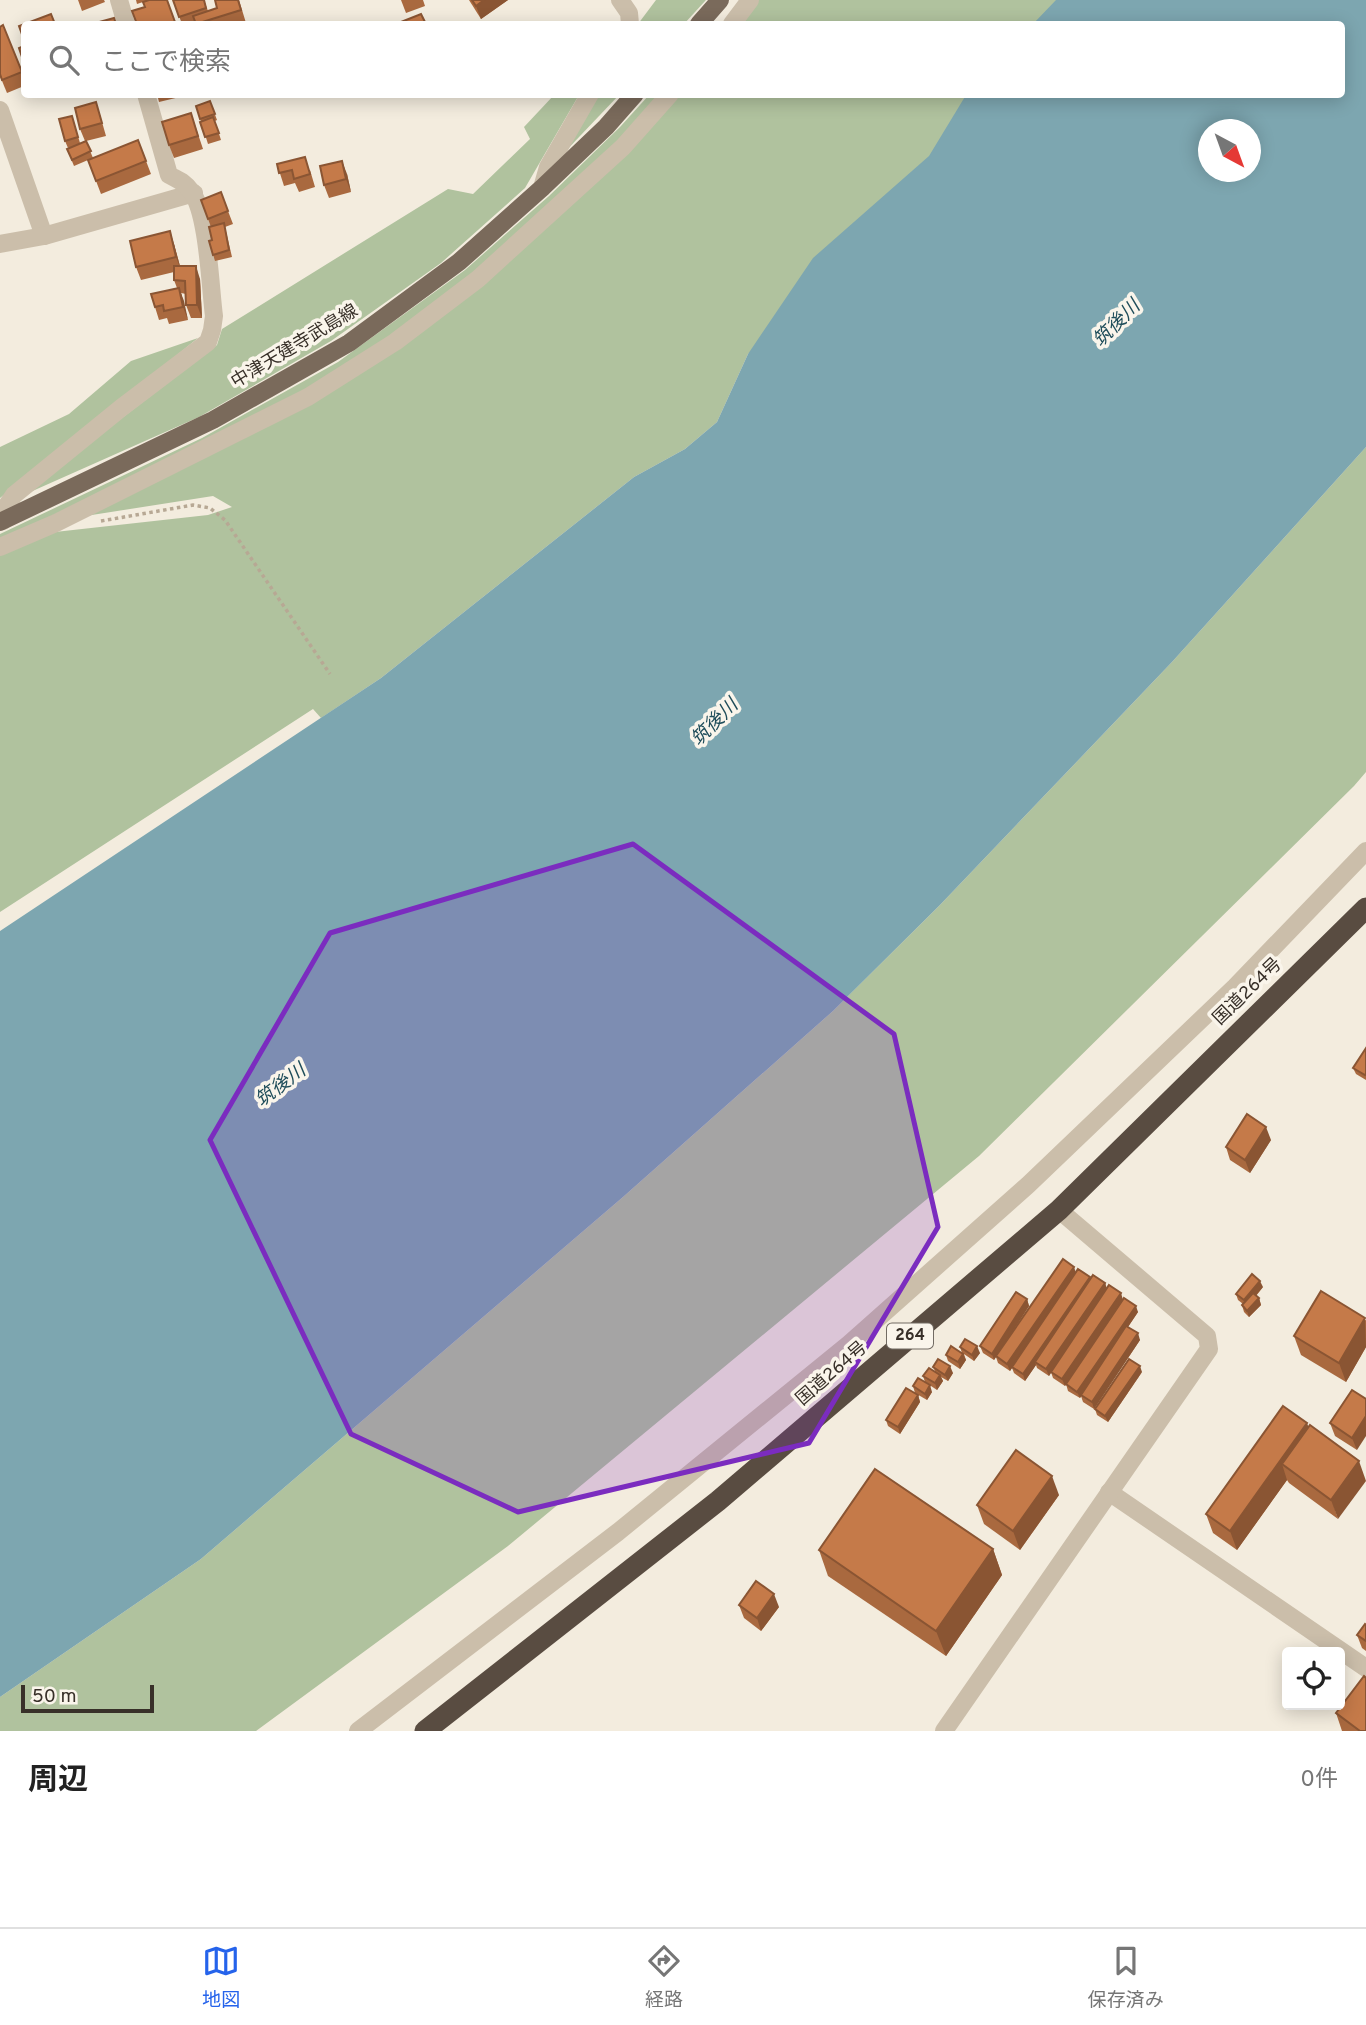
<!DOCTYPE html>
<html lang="ja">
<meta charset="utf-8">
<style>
body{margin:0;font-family:Overpass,"Noto Sans JP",sans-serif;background:#f6f6f6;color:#222}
.controls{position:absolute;right:21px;bottom:21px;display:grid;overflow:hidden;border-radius:7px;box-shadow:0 4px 18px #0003}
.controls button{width:63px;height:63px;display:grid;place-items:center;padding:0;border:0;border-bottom:2px solid #e0e0e0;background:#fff;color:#222;font:35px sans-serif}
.compass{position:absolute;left:1198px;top:119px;width:63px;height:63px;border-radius:50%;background:#fff;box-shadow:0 4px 18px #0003;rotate:139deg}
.scale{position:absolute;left:21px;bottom:18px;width:133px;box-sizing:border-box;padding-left:7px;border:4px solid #383029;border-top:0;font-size:19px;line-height:24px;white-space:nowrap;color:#383029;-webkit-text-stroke:5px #faf5eb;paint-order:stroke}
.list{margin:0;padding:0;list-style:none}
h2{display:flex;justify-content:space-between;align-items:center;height:91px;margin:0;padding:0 28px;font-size:30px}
h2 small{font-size:23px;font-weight:400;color:#767676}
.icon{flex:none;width:38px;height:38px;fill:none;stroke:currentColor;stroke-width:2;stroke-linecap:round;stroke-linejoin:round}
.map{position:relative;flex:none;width:1366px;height:1731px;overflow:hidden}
.search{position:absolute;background:#fff;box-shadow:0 4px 18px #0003;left:21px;right:21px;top:21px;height:77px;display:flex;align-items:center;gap:18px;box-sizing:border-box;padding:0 24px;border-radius:7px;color:#767676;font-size:26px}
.sheet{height:196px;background:#fff}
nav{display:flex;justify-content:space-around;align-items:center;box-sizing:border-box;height:98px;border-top:2px solid #e0e0e0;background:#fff;font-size:19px;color:#767676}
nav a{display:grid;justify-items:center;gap:4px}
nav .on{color:#2563eb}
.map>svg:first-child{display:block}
.green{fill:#b0c29e}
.water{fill:#7da6b0;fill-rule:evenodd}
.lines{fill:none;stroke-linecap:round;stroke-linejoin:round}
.path{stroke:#b7a894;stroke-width:3.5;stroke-dasharray:3.5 3.5;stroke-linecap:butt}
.minor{stroke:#cbbeaa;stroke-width:18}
.major{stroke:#7a6a5b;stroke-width:18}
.highway{stroke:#594c41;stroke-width:21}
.wall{fill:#a9693f}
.shaded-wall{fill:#8a5533}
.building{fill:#c57a49;stroke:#8a5533;stroke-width:2}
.marked{fill:#7b2cbf;fill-opacity:0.2;stroke:#7b2cbf;stroke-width:5;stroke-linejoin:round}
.labels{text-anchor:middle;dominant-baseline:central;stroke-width:7;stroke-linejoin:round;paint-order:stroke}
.shield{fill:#faf5eb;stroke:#726b63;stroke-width:2}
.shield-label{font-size:16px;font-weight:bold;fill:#383029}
.street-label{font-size:18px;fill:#383029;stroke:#faf5eb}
.water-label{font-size:19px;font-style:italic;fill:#1f4d5a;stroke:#faf5eb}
</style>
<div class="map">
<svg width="1366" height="1731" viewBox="0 0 1366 1731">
<rect width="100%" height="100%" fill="#f3ecde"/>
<g class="green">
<path d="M 656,0 L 706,0 L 684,24 L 638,24 Z"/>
<path d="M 758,0 L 1068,0 L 1044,24 L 740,24 Z"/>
<path d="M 554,95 L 579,95 L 525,188 L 441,263 L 331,341 L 199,417 L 19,497 L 217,345 L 222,329 L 448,189 L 473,194 L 530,139 L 524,127 Z"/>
<path d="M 597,95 L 619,95 L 561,156 Z"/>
<path d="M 649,95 L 663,95 L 619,144 L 472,277 L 390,340 L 303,395 L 0,545 L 0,534 L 202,438 L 338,362 L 465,270 L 549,196 L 620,127 Z"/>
<path d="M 679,95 L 978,95 L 931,199 L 748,354 L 717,422 L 685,449 L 634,477 L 381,678 L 321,718 L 313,709 L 0,912 L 0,555 L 46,533 L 208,515 L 232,507 L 213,496 L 79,517 L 314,402 L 628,151 Z"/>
<path d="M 198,338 L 0,498 L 0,447 L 69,414 L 131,361 Z"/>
<path d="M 1366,447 L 1366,772 L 1354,786 L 979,1156 L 508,1546 L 256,1731 L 0,1731 L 0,1697 L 201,1559 L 623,1197 L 833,1011 L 939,906 L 1172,662 Z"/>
</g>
<path class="water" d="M 1056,0 L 1366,0 L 1366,447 L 1172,662 L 939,906 L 833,1011 L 623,1197 L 201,1559 L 0,1697 L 0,931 L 381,678 L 634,477 L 685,449 L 717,422 L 748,354 L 813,258 L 929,156 L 966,95 L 1342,94 L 1342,24 L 1033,24 ZM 1208,130 L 1250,130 L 1250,172 L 1208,172 Z"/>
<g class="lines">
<path class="path" d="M 101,521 L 193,505 L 210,508 L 225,520 L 330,674"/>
<g class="minor">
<path d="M 119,0 L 126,24"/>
<path d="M 620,0 L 629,13 L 630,24"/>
<path d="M 732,24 L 750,0"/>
<path d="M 0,110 L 44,236"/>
<path d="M 542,188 L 548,167 L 590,94"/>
<path d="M 0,244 L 44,236 L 194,193"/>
<path d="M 3,521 L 5,508 L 14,495 L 121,408 L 208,342 L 212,330 L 214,316 C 210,286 208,213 191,191 C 185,182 178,180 169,175 L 146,94"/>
<path d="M 0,547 L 56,523 L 308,397 L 395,342 L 478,279 L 623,147 L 670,94"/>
<path d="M 1109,1492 L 1366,1668"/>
<path d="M 358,1731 L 618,1532 L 849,1344 L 1028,1185 L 1235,987 L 1366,851"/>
<path d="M 944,1731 L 1209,1349 L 1207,1336 L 1059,1210"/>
</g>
<g class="major">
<path d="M 699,24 L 720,0"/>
<path d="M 0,522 L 213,420 L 349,343 L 459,262 L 542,188 L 606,127 L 635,94"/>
</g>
<path class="highway" d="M 425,1731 L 718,1501 L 1059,1210 L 1366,908"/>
</g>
<g class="wall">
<path d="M 78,0 L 104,0 L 105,2 L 82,11 Z"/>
<path d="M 136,0 L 167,0 L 176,24 L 137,24 L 145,7 L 143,2 L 137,4 Z"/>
<path d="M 173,0 L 204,0 L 208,11 L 239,0 L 246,23 L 239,24 L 182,24 Z"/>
<path d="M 401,0 L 423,0 L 425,6 L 406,13 Z"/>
<path d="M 469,0 L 508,0 L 481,19 Z"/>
<path d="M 3,25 L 24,80 L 24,86 L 7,93 L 0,76 Z"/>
<path d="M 157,94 L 188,95 L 159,102 Z"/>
<path d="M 210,101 L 217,120 L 215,121 L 221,140 L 208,144 L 196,106 Z"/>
<path d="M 191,113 L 203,149 L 174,158 L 169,145 Z"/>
<path d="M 100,115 L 106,136 L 86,141 L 93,158 L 138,140 L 151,174 L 101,194 L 88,160 L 74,166 L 67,149 L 74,146 L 68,148 L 65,141 L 72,116 L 80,143 L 85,141 L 80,129 Z"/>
<path d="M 277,164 L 310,170 L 315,187 L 299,192 L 295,183 L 284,186 Z"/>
<path d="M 347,174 L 351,192 L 329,198 L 324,185 Z"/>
<path d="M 201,200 L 228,211 L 233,224 L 225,227 L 232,257 L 215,261 L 209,241 L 212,240 L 211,227 Z"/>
<path d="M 174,244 L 180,266 L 200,279 L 202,318 L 191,318 L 186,305 L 186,294 L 181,293 L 188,320 L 169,324 L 167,318 L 159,320 L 155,307 L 177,288 L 174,280 L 174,272 L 141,280 L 136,267 Z"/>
<path d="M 1366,1048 L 1366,1080 L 1356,1074 L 1353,1068 Z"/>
<path d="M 1271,1140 L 1250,1173 L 1230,1160 L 1226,1147 Z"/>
<path d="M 1076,1272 L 1091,1279 L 1105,1283 L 1107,1289 L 1123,1300 L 1138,1312 L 1128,1327 L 1140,1340 L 1094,1409 L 1083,1402 L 1081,1396 L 1080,1398 L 1068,1391 L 1066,1384 L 1121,1303 L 1065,1386 L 1053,1378 L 1051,1372 L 1049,1376 L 1037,1368 L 1036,1365 L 1025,1381 L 1014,1373 L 1012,1368 L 1010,1371 L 998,1363 L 996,1357 L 994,1360 L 983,1353 L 980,1346 L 1027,1299 L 1029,1306 L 1002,1348 Z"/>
<path d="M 1263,1287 L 1256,1296 L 1259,1298 L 1261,1305 L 1249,1317 L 1244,1312 L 1242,1305 L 1243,1304 L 1238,1300 L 1236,1294 Z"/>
<path d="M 1366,1320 L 1366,1347 L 1346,1382 L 1301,1355 L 1294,1336 Z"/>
<path d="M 960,1347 L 980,1353 L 974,1361 L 964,1354 L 966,1360 L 960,1369 L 948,1361 L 946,1355 L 962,1353 Z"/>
<path d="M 933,1367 L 953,1373 L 948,1381 L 941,1377 L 943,1381 L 937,1390 L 925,1382 L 923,1376 L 935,1371 Z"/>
<path d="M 1142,1372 L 1108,1422 L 1097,1415 L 1095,1409 Z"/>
<path d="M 913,1386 L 932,1392 L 927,1400 L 915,1393 Z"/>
<path d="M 1352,1390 L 1357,1450 L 1335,1436 L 1330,1423 Z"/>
<path d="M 918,1395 L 920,1402 L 900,1434 L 888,1426 L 886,1420 Z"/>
<path d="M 1309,1427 L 1338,1519 L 1289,1483 L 1287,1480 L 1237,1550 L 1213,1533 L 1206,1514 Z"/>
<path d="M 1059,1495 L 1020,1550 L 984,1524 L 977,1505 Z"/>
<path d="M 993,1549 L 1002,1575 L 946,1656 L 828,1576 L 819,1550 Z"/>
<path d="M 739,1605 L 779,1607 L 761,1631 L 744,1618 Z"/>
<path d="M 1357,1635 L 1366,1641 L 1366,1651 L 1362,1648 Z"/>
<path d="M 1336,1713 L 1366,1731 L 1342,1731 Z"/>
</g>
<g class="shaded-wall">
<path d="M 484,0 L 508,0 L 481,19 L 476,6 Z"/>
<path d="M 342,161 L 347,174 L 351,192 L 346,179 Z"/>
<path d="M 170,231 L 174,244 L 181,270 L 176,257 Z"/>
<path d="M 196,266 L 200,279 L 202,318 L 197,305 Z"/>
<path d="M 179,288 L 184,301 L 188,320 L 183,307 Z"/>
<path d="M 1266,1127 L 1271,1140 L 1250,1173 L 1245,1160 Z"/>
<path d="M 1074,1267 L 1076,1273 L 1010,1371 L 1007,1364 Z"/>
<path d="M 1090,1277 L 1092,1283 L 1035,1362 L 1036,1365 L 1025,1381 L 1023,1374 Z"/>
<path d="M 1260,1281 L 1263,1287 L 1246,1307 L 1244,1300 Z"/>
<path d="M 1105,1283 L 1107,1290 L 1049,1376 L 1046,1369 Z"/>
<path d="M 1121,1293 L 1123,1300 L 1065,1386 L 1062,1379 Z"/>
<path d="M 1259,1298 L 1261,1305 L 1249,1317 L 1247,1311 Z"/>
<path d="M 1027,1299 L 1029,1306 L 994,1360 L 992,1354 Z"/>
<path d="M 1136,1306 L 1138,1312 L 1080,1398 L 1077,1392 Z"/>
<path d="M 1365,1318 L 1366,1347 L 1346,1382 L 1339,1363 Z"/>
<path d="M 1138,1333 L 1140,1340 L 1094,1409 L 1092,1402 Z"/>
<path d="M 977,1346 L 980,1353 L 974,1361 L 972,1355 Z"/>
<path d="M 963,1354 L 966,1360 L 960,1369 L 958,1362 Z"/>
<path d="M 950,1366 L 953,1373 L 948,1381 L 945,1375 Z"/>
<path d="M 1140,1366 L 1142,1372 L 1108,1422 L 1105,1416 Z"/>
<path d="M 940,1375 L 943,1381 L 937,1390 L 935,1383 Z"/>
<path d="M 930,1385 L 932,1392 L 927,1400 L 925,1394 Z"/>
<path d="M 918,1395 L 920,1402 L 900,1434 L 898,1427 Z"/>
<path d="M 1366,1416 L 1366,1436 L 1357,1450 L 1352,1438 Z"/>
<path d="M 1307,1423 L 1314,1442 L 1282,1464 L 1287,1480 L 1237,1550 L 1230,1531 Z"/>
<path d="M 1359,1461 L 1366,1481 L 1338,1519 L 1331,1500 Z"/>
<path d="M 1052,1476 L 1059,1495 L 1020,1550 L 1013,1531 Z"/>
<path d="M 993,1549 L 1002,1575 L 946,1656 L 936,1631 Z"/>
<path d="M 774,1594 L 779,1607 L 761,1631 L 757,1618 Z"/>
</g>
<g class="building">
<path d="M 149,0 L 167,0 L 175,22 L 168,24 L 149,24 L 148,22 L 137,24 L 132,11 L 145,7 L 143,2 Z"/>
<path d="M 173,0 L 204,0 L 206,8 L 179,17 Z"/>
<path d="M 215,0 L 238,0 L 241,10 L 196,24 L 193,16 L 217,8 Z"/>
<path d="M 472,0 L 484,0 L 476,6 Z"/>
<path d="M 51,14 L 55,24 L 24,24 L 24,40 L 19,26 Z"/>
<path d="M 421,14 L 426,24 L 396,24 Z"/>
<path d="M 114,18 L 116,24 L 92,24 Z"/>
<path d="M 3,25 L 22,72 L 2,80 L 0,74 L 0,27 Z"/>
<path d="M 24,46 L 24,63 L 19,48 Z"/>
<path d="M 210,101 L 215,114 L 200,119 L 196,106 Z"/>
<path d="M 96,102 L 102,123 L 80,129 L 75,108 Z"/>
<path d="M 191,113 L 198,136 L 169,145 L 162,122 Z"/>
<path d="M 72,116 L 78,137 L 65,141 L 59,119 Z"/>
<path d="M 213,117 L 219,133 L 205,137 L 200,122 Z"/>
<path d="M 138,140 L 146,161 L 96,181 L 88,160 Z"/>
<path d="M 86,141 L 91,151 L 72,160 L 67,149 Z"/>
<path d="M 305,157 L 310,174 L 294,179 L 292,170 L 279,173 L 277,164 Z"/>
<path d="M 342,161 L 346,179 L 324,185 L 320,166 Z"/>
<path d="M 221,192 L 228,211 L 208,219 L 201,200 Z"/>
<path d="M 224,223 L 229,250 L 213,255 L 209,241 L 212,240 L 209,227 Z"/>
<path d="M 170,231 L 176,257 L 136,267 L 130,241 Z"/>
<path d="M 174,266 L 196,266 L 197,305 L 186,305 L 185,281 L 174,280 Z"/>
<path d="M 179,288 L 183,307 L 164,311 L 163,305 L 155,307 L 151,294 Z"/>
<path d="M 1366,1048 L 1366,1074 L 1365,1075 L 1353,1068 Z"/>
<path d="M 1247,1114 L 1266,1127 L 1245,1160 L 1226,1147 Z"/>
<path d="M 1063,1259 L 1074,1267 L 1007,1364 L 996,1356 Z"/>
<path d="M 1078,1269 L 1090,1277 L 1023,1374 L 1012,1367 Z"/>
<path d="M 1252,1274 L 1260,1281 L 1244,1300 L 1236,1294 Z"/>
<path d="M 1093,1275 L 1105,1283 L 1046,1369 L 1035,1362 Z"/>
<path d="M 1109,1285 L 1121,1293 L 1062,1379 L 1051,1372 Z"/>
<path d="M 1321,1291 L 1365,1318 L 1339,1363 L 1294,1336 Z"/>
<path d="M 1016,1292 L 1027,1299 L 992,1354 L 980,1346 Z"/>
<path d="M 1253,1293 L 1259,1298 L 1247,1311 L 1242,1305 Z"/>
<path d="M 1124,1298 L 1136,1306 L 1077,1392 L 1066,1384 Z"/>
<path d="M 1126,1326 L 1138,1333 L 1092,1402 L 1081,1395 Z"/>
<path d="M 965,1339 L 977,1346 L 972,1355 L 960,1347 Z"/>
<path d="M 951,1346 L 963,1354 L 958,1362 L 946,1355 Z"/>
<path d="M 938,1359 L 950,1366 L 945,1375 L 933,1367 Z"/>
<path d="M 1129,1359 L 1140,1366 L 1105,1416 L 1095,1409 Z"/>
<path d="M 929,1368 L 940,1375 L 935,1383 L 923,1376 Z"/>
<path d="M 918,1378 L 930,1385 L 925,1394 L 913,1386 Z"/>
<path d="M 906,1388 L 918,1395 L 898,1427 L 886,1420 Z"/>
<path d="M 1352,1390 L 1366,1399 L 1366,1416 L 1352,1438 L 1330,1423 Z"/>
<path d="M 1283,1406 L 1307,1423 L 1230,1531 L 1206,1514 Z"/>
<path d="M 1310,1425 L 1359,1461 L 1331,1500 L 1282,1464 Z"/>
<path d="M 1016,1450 L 1052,1476 L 1013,1531 L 977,1505 Z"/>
<path d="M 875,1469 L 993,1549 L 936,1631 L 819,1550 Z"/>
<path d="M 756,1581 L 774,1594 L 757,1618 L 739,1605 Z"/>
<path d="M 1365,1624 L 1366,1625 L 1366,1641 L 1357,1635 Z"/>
<path d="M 1364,1676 L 1366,1678 L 1366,1731 L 1360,1731 L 1336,1713 Z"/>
</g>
<path class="marked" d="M 633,844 L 894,1034 L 938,1227 L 809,1443 L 518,1512 L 351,1434 L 210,1140 L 330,933 Z"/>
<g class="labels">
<rect class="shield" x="887" y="1323.5" width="46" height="25" rx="5"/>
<g class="shield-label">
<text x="910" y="1336">264</text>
</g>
<g class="street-label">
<text transform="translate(295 347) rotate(-31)">中津天建寺武島線</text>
<text transform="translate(1248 992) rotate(-44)">国道264号</text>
<text transform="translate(832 1374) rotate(-41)">国道264号</text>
</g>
<g class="water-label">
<text transform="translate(1117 324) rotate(-45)">筑後川</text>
<text transform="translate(715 723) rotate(-45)">筑後川</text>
<text transform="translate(281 1086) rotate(-37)">筑後川</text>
</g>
</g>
</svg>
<div class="controls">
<button><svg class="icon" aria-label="locate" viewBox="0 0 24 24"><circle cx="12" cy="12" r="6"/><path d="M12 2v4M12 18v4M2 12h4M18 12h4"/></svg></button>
</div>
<svg class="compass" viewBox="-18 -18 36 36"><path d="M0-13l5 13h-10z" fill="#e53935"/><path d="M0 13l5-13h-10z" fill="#767676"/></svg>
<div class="scale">50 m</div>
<div class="search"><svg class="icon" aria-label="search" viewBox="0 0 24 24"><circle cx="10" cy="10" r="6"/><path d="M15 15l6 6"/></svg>ここで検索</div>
</div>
<section class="sheet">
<h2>周辺<small>0件</small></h2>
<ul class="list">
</ul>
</section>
<nav>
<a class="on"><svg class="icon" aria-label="map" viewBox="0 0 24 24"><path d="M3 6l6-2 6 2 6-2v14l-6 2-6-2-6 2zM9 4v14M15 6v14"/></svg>地図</a>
<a><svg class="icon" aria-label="directions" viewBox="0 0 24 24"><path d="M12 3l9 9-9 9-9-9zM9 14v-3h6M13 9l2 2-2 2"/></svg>経路</a>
<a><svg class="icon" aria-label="saved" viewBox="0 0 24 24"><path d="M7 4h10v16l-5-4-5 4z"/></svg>保存済み</a>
</nav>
